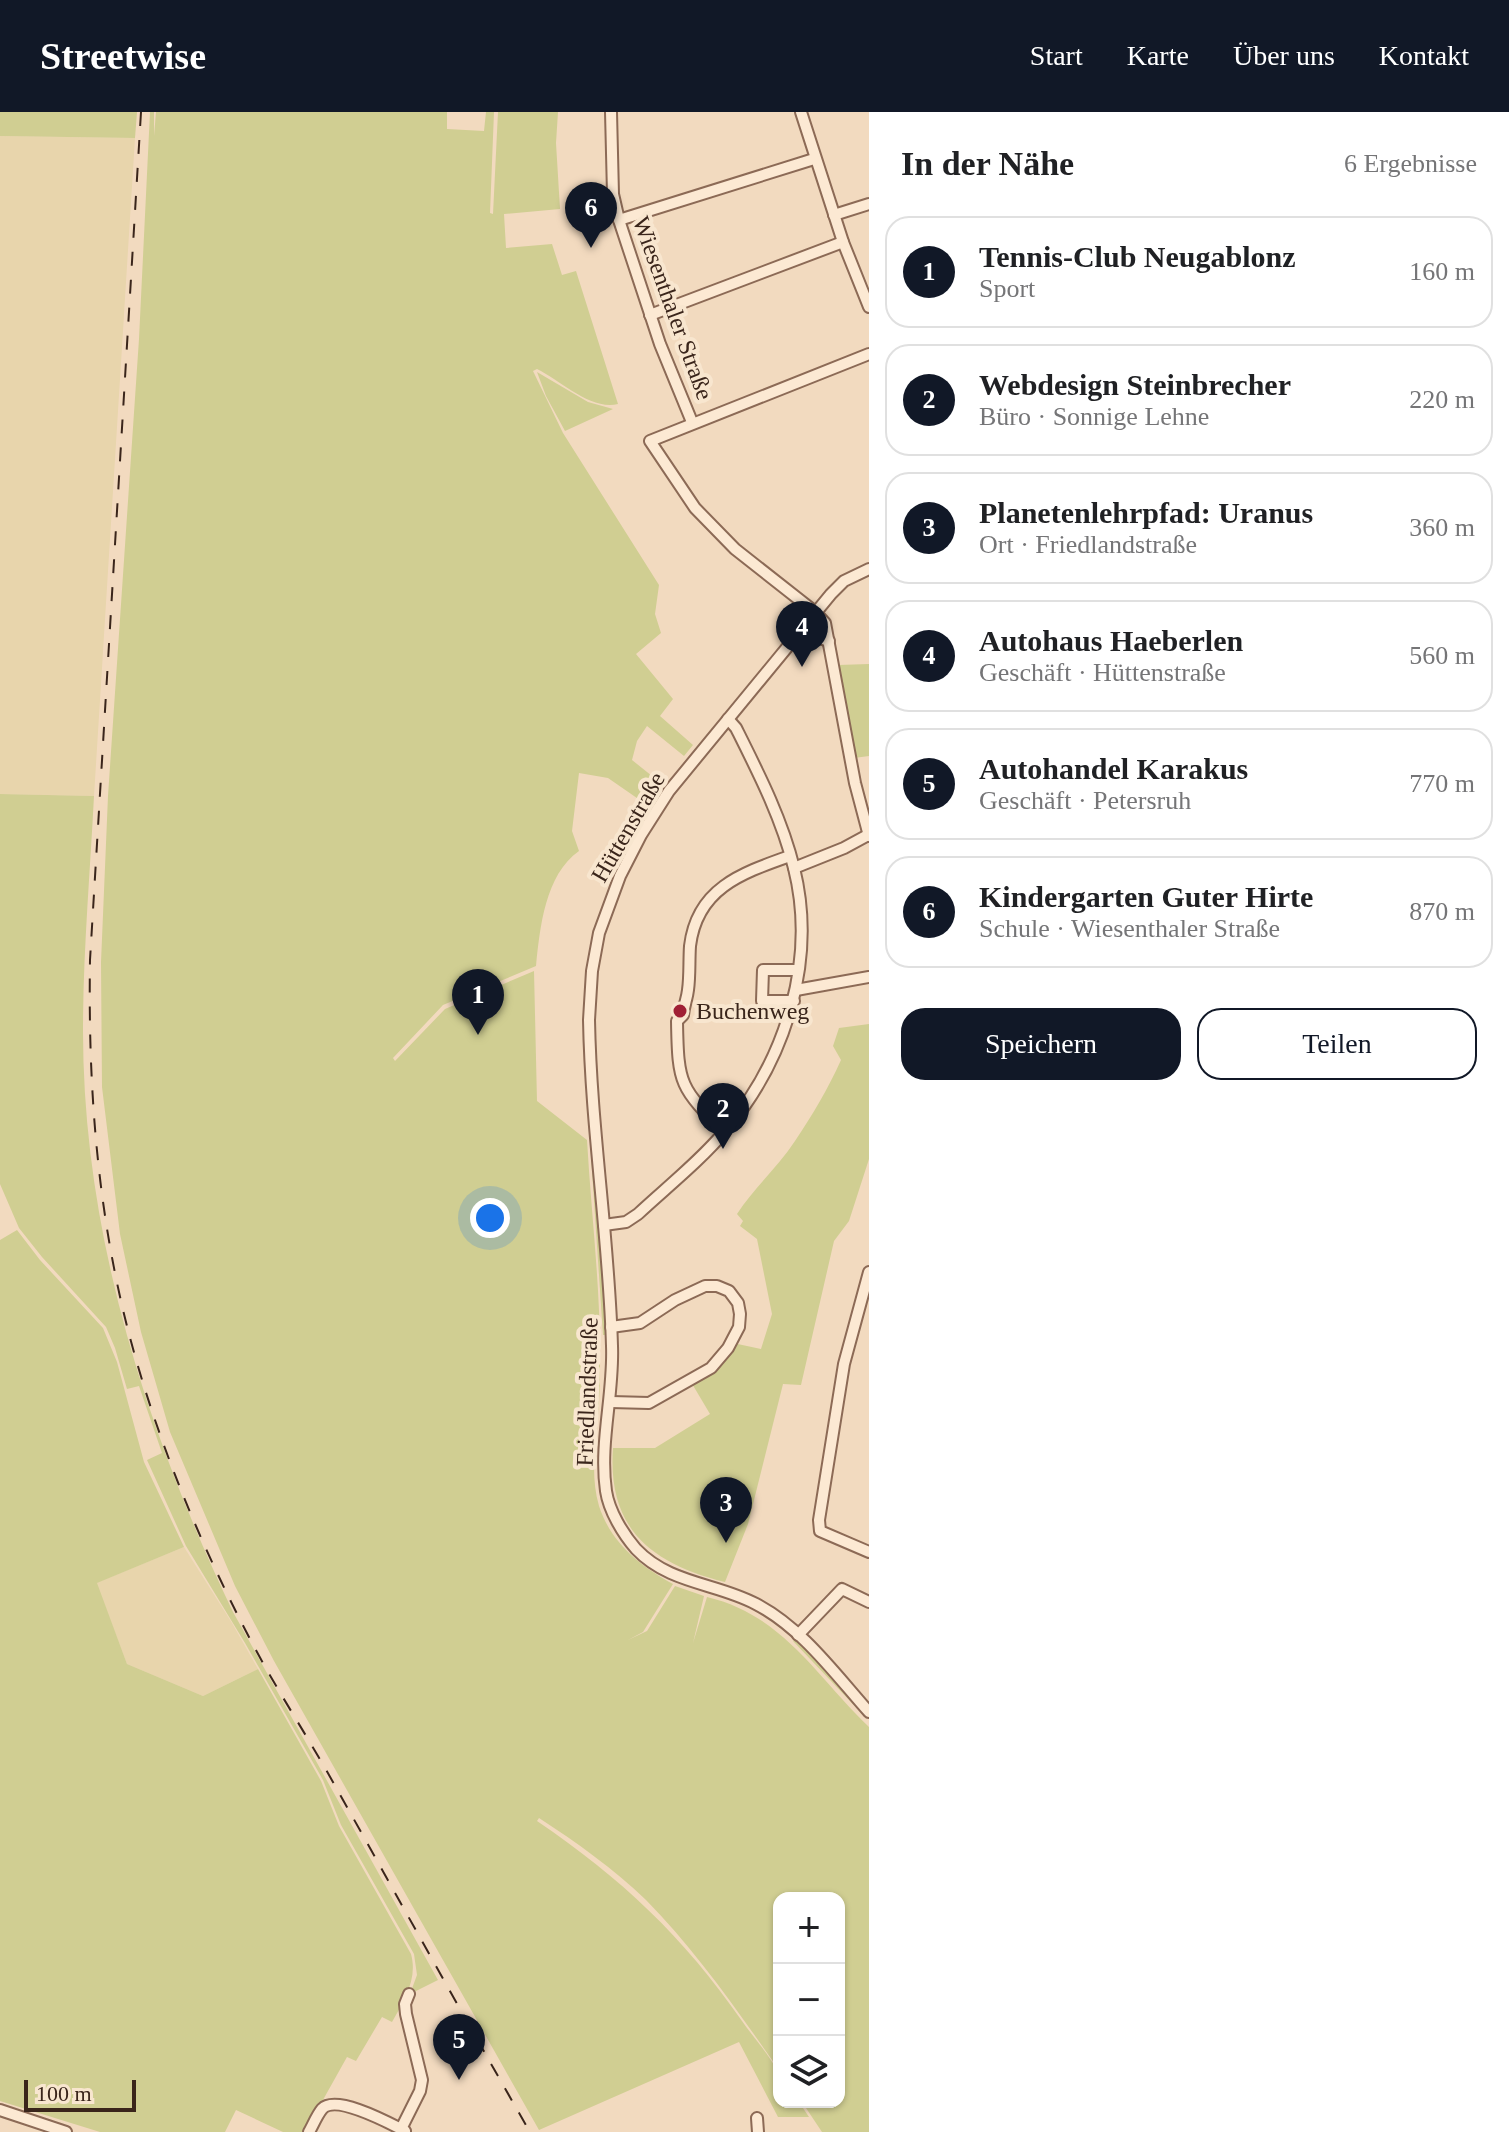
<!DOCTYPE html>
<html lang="de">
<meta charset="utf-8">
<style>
body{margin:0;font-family:"Times New Roman",serif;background:#f6f6f6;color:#202124}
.controls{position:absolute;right:24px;bottom:24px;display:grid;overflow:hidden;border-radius:16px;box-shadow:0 2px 6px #0004}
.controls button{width:72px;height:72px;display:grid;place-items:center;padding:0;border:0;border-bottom:2px solid #e0e0e0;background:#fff;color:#202124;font:40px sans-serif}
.scale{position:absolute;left:24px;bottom:20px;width:112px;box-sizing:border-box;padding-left:8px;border:4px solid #3a251b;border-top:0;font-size:22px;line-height:28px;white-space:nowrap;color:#3a251b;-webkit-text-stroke:6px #f8e6cf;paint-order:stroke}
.you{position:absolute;left:490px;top:1106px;width:28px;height:28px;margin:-20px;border:6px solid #fff;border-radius:50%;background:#1a73e8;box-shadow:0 0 0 12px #1a73e833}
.badge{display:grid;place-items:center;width:52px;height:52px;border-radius:50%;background:#111827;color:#fff;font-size:26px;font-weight:700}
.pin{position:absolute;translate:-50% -66px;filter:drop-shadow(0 2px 4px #0008)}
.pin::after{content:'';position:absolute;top:42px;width:28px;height:24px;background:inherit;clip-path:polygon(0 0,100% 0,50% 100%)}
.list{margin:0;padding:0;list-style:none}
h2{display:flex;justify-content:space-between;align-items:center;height:104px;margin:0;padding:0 32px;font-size:34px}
h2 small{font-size:26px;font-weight:400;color:#757577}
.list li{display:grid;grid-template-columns:52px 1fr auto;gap:24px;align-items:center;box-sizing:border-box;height:112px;margin:0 16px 16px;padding:0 16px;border:2px solid #e0e0e0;border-radius:24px}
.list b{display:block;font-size:30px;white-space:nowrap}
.list p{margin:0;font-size:26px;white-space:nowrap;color:#757577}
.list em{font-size:26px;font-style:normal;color:#757577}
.actions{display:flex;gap:16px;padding:24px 32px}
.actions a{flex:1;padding:18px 0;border:2px solid #111827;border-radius:24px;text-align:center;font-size:28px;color:#111827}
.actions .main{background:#111827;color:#fff}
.icon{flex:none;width:44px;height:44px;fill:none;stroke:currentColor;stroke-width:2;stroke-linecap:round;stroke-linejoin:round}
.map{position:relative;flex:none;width:869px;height:2020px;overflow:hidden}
header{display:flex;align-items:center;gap:48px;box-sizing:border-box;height:112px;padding:0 40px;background:#111827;color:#fff}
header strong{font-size:38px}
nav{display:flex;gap:44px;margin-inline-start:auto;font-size:28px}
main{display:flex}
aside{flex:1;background:#fff}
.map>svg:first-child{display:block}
.farmland{fill:#e8d5ac}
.green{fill:#d0ce92}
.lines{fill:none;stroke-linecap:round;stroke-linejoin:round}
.minor-casing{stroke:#8c6a56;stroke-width:14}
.minor{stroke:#fce9d3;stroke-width:10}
.rail{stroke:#3a251b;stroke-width:2;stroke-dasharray:14 14;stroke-linecap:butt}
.poi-dot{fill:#a02035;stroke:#f8e6cf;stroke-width:3}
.labels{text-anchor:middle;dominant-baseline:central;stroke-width:8;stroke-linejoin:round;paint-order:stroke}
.street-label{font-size:24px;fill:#3a251b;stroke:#f8e6cf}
.poi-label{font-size:24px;fill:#3a251b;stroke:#f8e6cf;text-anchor:start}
</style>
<header>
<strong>Streetwise</strong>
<nav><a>Start</a><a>Karte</a><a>Über uns</a><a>Kontakt</a></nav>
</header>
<main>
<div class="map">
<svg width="869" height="2020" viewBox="0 0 869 2020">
<rect width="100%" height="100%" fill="#f2dabf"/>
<g class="farmland">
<path d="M 0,24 L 135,26 L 94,684 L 0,682 Z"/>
<path d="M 184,1435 L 232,1511 L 258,1557 L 203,1584 L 127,1552 L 96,1471 Z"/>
</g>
<g class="green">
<path d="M 0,0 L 137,0 L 135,26 L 0,24 Z"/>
<path d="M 150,0 L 154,0 L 154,24 L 156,0 L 447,0 L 447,17 L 484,19 L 486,0 L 494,0 L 490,101 L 493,102 L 498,0 L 558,0 L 556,31 L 560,97 L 504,102 L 506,136 L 552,132 L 562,163 L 576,159 L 618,292 C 591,299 560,268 537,257 L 533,259 L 563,321 L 659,473 L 655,502 L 661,521 L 636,542 L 673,587 L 660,604 L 693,633 L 684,644 L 647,614 L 637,629 L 632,648 L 662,672 L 647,693 L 608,666 L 579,661 L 572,719 L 579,739 C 545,763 540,815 536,854 L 443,893 L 393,946 L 395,949 L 445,897 L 534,859 L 537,989 L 587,1028 C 591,1099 600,1170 600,1242 C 600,1258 600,1274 599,1290 C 597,1325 589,1360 599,1394 C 611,1431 640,1454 673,1472 L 643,1520 L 628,1528 L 647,1519 L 675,1474 L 704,1484 L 693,1531 L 707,1485 C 783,1503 816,1564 869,1615 L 869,2020 L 822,2020 L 802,1990 L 839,1990 L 839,1786 L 779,1786 L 779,1958 C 737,1898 697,1840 646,1788 C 614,1757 576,1730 539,1706 L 537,1709 C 622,1767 683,1824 742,1909 C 753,1925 769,1942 778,1960 C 781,1968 779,1981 779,1990 L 799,1990 L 809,2005 L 778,2005 L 739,1930 L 539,2018 L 274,1549 L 235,1474 L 170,1320 L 141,1220 L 120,1122 L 102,975 L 101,850 L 108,684 L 139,227 Z"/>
<path d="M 537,260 L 588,290 L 613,297 L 565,319 L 546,284 Z"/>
<path d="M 869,552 L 869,644 L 854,646 L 838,553 Z"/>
<path d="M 0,682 L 94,684 C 90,762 83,841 83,919 C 83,1122 146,1318 233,1500 L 438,1868 L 410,1882 L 417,1863 L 414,1842 L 341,1713 L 323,1668 L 245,1531 L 186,1434 L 147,1348 L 162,1341 L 139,1274 L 127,1277 L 115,1236 L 106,1215 L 42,1145 L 19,1116 L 0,1072 Z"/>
<path d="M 869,912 L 869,1047 L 849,1109 L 834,1129 L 801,1273 L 783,1272 L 748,1412 L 725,1470 C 652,1452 607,1417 613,1336 L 655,1336 L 710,1302 L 691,1270 L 733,1231 L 761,1237 L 772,1202 L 757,1127 L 740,1114 L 743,1109 L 737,1102 C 754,1076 778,1055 795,1029 C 813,1002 828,977 841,948 L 833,934 L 839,916 Z"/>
<path d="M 590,1029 L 593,1030 L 607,1223 L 603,1223 Z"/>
<path d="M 17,1118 L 40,1148 L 103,1216 L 117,1250 L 144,1350 L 184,1435 L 97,1471 L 127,1552 L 203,1584 L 258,1557 L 321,1669 L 339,1714 L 411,1842 C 418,1867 404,1889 392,1910 L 382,1905 L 356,1949 L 347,1945 L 305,2020 L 283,2020 L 236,1998 L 225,2020 L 100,2020 L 0,1989 L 0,1128 Z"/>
<path d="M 796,1526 L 869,1609 L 793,1529 Z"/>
</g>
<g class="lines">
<defs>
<g id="minor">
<path d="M 611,0 L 613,82 L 619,108 L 660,232 L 692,310"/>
<path d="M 801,0 L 843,130 L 869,195"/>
<path d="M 834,103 L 869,92"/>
<path d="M 619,108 L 814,47"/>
<path d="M 650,203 L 843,130"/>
<path d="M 869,242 L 650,329 L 695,396 L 735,437 L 815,500 L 825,511 L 855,671 L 869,724"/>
<path d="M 869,457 L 844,469 L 831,482 L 669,679 L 641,723 L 620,764 L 599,821 L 592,859 L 589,908 C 591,1017 609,1125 612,1234 C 614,1282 599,1331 606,1379 C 609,1399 623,1422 636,1437 C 669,1472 717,1471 756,1492 C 802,1516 835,1562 869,1600"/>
<path d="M 794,526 L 817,525 L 829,529"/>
<path d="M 794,756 L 844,736 L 868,723"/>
<path d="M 796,878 L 869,865"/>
<path d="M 794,889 L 762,889 L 763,858 L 798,858"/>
<path d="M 725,1020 C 680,976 678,973 677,909 L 683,903 C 684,893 687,887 688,878 C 690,864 689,849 690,834 C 697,776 742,761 790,744"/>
<path d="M 604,1113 L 626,1110 L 638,1102 C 667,1075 700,1049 726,1018 C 786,947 817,848 794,756 C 782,707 759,662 736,616 L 728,607"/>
<path d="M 869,1160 L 844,1252 L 819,1408 L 820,1419 L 869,1440"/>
<path d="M 611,1290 L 649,1291 L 711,1256 L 728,1236 L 739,1215 L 740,1202 L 738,1191 L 729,1179 L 717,1174 L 705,1174 L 675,1188 L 640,1211 L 611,1215"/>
<path d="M 798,1523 L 842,1477 L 869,1490"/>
<path d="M 0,1998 L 66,2020"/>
<path d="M 757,2006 L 758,2020"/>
<path d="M 401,2017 L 420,1979 L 422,1968 L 406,1902 L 405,1892 L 409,1882"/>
<path d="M 309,2020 C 313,2013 317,2003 322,1997 C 336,1982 389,2011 405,2019"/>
</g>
</defs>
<use href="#minor" class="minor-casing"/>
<use href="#minor" class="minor"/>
<path class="rail" d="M 141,0 L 90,848 C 88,974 97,1099 129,1222 C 159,1336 207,1449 264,1553 C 285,1590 308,1626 329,1663 C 396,1782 462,1902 530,2020"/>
</g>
<circle class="poi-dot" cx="680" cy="899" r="8"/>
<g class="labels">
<g class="street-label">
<text transform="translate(673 196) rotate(70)">Wiesenthaler Straße</text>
<text transform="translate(628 715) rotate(-60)">Hüttenstraße</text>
<text transform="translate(587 1280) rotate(-88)">Friedlandstraße</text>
</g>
<g class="poi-label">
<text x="696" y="899">Buchenweg</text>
</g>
</g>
</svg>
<div class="controls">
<button>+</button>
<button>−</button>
<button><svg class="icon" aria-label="layers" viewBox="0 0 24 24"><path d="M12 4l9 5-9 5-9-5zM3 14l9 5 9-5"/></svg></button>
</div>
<div class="scale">100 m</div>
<div class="you"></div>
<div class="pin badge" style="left:478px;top:923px">1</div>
<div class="pin badge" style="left:723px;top:1037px">2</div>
<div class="pin badge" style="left:726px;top:1431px">3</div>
<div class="pin badge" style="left:802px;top:555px">4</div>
<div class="pin badge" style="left:459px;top:1968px">5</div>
<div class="pin badge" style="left:591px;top:136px">6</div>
</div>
<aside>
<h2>In der Nähe<small>6 Ergebnisse</small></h2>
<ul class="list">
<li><span class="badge">1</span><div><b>Tennis-Club Neugablonz</b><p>Sport</p></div><em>160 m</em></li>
<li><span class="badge">2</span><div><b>Webdesign Steinbrecher</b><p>Büro · Sonnige Lehne</p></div><em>220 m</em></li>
<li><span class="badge">3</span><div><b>Planetenlehrpfad: Uranus</b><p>Ort · Friedlandstraße</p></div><em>360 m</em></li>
<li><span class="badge">4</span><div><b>Autohaus Haeberlen</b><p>Geschäft · Hüttenstraße</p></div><em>560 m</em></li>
<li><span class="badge">5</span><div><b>Autohandel Karakus</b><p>Geschäft · Petersruh</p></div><em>770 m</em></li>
<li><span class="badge">6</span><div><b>Kindergarten Guter Hirte</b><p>Schule · Wiesenthaler Straße</p></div><em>870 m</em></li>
</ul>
<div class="actions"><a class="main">Speichern</a><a>Teilen</a></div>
</aside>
</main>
